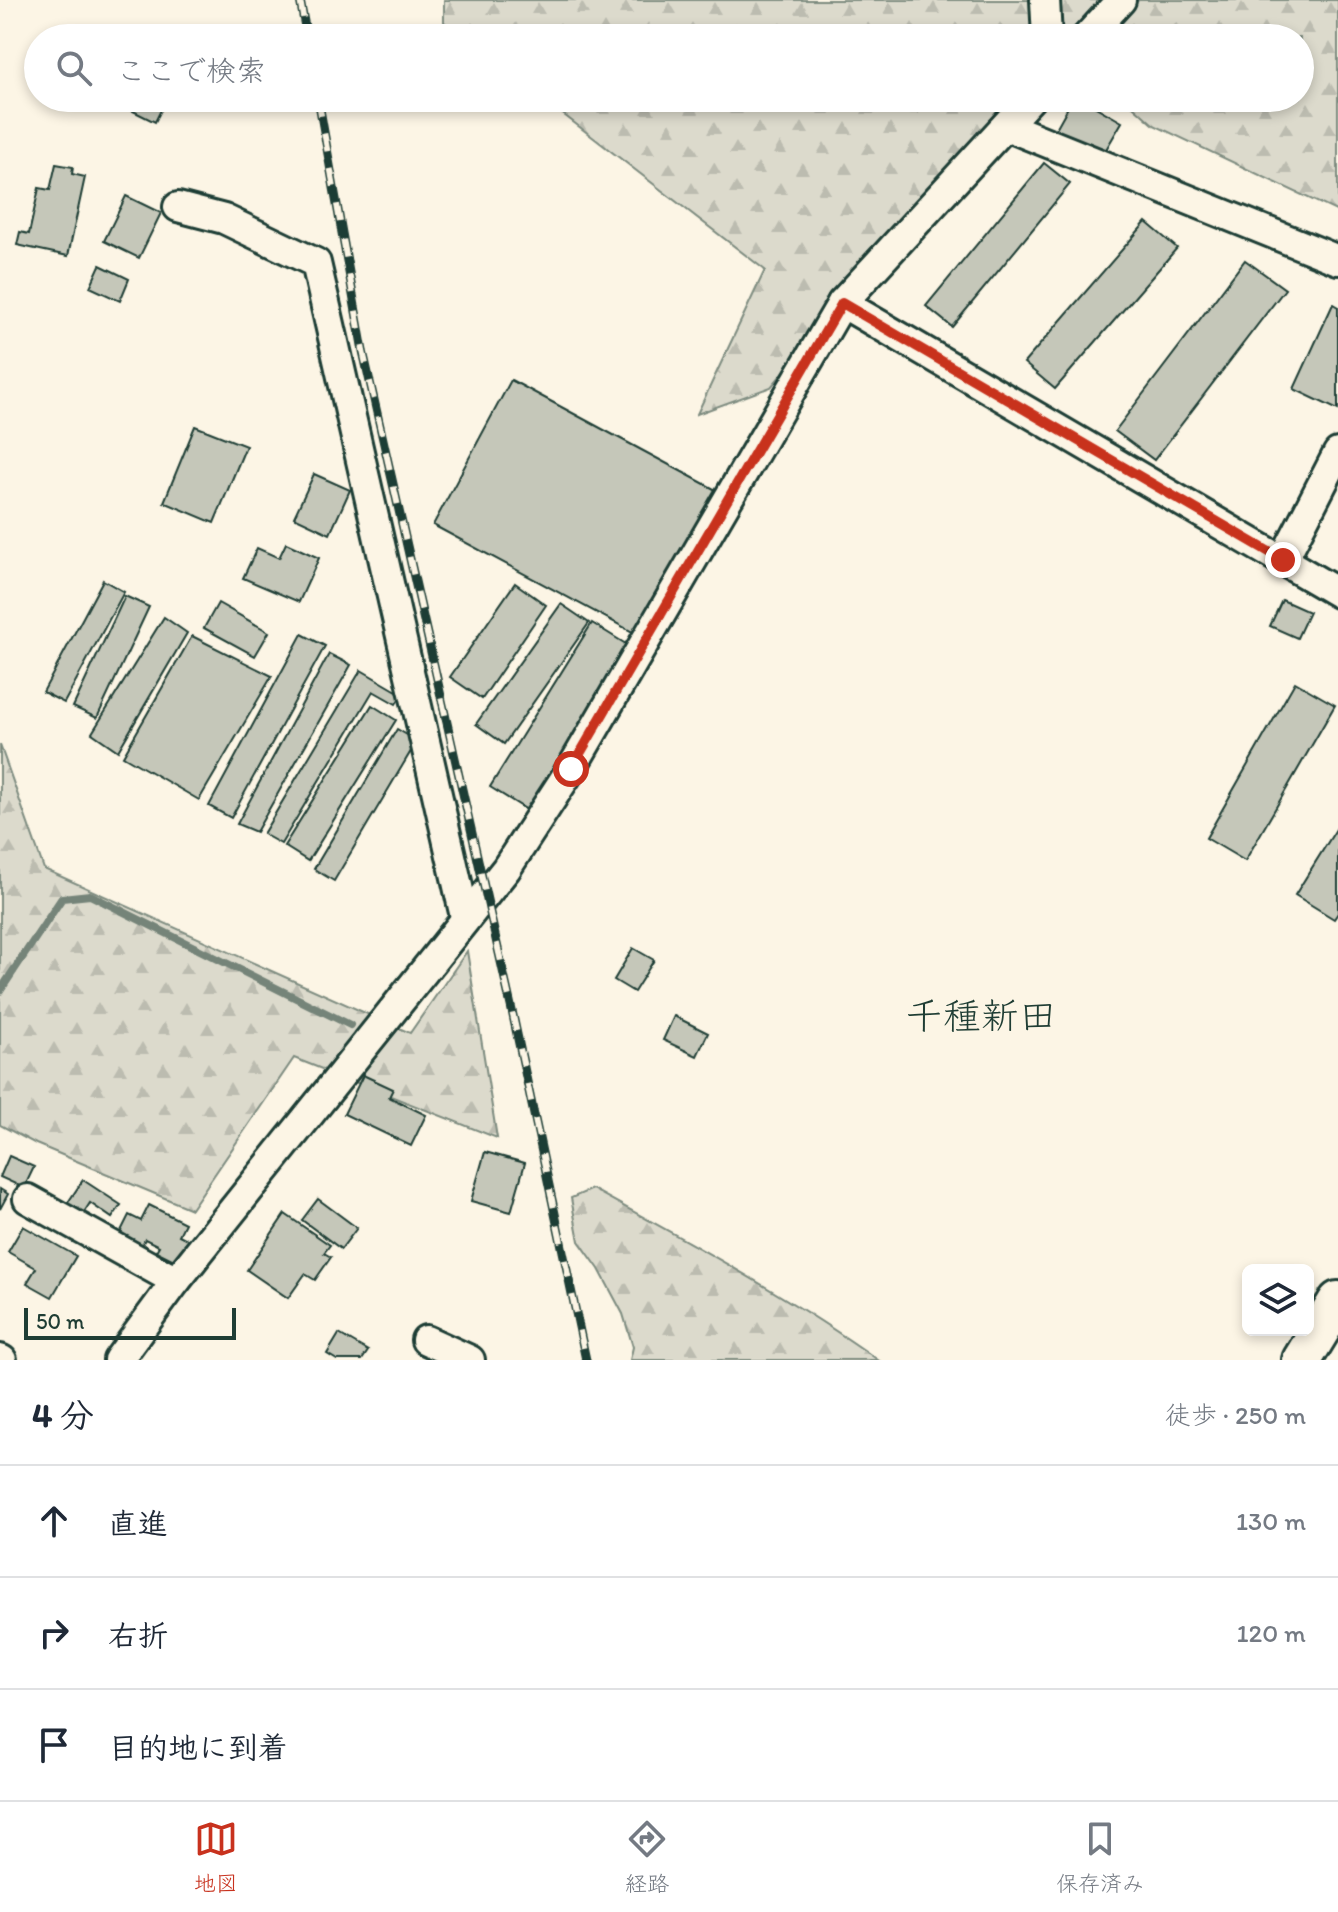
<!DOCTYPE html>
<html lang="ja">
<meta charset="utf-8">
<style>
body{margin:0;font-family:Itim,"Klee One",sans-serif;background:#f6f6f7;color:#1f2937}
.controls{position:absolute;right:24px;bottom:24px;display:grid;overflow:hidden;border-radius:12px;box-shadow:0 4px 12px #0003}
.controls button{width:72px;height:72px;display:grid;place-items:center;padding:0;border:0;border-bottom:2px solid #e0e1e3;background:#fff;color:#1f2937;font:40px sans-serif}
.scale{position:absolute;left:24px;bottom:20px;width:212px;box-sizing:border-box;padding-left:8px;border:4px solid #1f3d34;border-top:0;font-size:22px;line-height:28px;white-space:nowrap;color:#1f3d34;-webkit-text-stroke:6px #fcf5e5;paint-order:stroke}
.stop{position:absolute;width:24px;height:24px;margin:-18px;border:6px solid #c8321e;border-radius:50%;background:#fff}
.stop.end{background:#c8321e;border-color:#fff;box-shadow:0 2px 8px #0008}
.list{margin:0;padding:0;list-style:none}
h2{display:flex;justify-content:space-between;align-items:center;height:104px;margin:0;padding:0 32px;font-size:34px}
h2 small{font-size:26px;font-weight:400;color:#747a83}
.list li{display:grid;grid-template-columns:52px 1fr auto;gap:24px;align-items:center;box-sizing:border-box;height:112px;padding:0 32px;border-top:2px solid #e0e1e3}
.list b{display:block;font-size:30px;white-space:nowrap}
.list em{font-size:26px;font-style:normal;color:#747a83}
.icon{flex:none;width:44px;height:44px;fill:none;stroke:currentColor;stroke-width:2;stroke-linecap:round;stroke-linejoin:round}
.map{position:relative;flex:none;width:1338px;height:1360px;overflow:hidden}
.search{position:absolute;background:#fff;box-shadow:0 4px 12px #0003;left:24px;right:24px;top:24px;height:88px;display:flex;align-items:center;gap:20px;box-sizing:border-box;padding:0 28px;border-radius:44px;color:#747a83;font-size:30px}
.sheet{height:440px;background:#fff}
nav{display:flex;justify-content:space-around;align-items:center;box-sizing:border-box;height:112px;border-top:2px solid #e0e1e3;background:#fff;font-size:22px;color:#747a83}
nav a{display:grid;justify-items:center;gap:4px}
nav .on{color:#c8321e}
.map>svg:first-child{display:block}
.forest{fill:url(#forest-firs);stroke:#7e8c80;stroke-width:2}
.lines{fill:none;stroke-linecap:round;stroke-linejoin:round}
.stream{stroke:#758479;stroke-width:8}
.building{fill:#c5c7b9;stroke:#1f3d34;stroke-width:2}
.minor-casing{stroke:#1f3d34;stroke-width:34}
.secondary-casing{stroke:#1f3d34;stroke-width:44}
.minor{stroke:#fcf5e5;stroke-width:28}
.secondary{stroke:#fcf5e5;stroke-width:38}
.rail-casing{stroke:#1f3d34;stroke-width:9}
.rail{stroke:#fcf5e5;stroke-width:6;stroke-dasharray:18;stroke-linecap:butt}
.route{stroke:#c8321e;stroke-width:10}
.labels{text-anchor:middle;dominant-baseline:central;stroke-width:8;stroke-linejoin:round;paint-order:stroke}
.quarter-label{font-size:38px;fill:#1f3d34;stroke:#fcf5e5}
</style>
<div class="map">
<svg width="1338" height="1360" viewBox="0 0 1338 1360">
<defs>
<pattern id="forest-firs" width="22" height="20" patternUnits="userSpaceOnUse" patternTransform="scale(2)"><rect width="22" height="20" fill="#dcdacc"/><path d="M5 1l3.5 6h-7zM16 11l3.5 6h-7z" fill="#bcbcb0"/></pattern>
</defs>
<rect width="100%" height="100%" fill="#fcf5e5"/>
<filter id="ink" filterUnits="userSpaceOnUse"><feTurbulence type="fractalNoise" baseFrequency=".0125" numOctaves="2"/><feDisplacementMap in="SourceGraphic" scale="16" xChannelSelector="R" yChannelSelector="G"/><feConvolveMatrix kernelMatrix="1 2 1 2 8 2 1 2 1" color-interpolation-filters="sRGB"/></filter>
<g filter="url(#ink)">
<g class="forest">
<path d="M 444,0 L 1111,0 L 1122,8 L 1139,0 L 1338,0 L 1338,212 L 1154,125 L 1124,98 L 1300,98 L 1300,38 L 464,38 L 444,22 Z"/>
<path d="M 542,98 L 1015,98 L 771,387 L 697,414 L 765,270 Z"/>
<path d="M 0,745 L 44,869 L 410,1033 L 467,951 L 497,1138 L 294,1058 L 191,1209 L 36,1144 L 0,1125 Z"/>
<path d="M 592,1189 C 689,1242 788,1296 878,1360 L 630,1360 L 633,1347 L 623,1314 L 599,1269 L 579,1241 L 571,1198 Z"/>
</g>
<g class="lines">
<path class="stream" d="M 0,991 L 62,898 L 90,895 L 350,1025"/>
</g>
<g class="building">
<path d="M 132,98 L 167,98 L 155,122 L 127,108 Z"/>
<path d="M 1073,98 L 1080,98 L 1122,122 L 1101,158 L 1054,132 Z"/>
<path d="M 1044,163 L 1070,184 L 952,327 L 926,306 Z"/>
<path d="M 56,164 L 73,167 L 72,174 L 85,177 L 68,256 L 17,245 L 20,232 L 29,234 L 39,188 L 50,190 Z"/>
<path d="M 126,196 L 161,213 L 139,258 L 104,241 Z"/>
<path d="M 1146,222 L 1177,248 L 1055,389 L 1024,363 Z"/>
<path d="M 1245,260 L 1285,289 L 1154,460 L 1115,431 Z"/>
<path d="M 100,265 L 129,279 L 120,301 L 90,287 Z"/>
<path d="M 1333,304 L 1338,307 L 1338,410 L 1294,389 Z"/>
<path d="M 511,380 L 716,490 L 638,635 L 433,525 Z"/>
<path d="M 195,426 L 246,446 L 214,523 L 164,502 Z"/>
<path d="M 314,474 L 350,490 L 330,534 L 294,517 Z"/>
<path d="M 286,543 L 319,558 L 299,602 L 243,578 L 257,548 L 279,558 Z"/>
<path d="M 103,580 L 124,592 L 64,703 L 43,692 Z"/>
<path d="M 515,583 L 546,605 L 482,699 L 450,677 Z"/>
<path d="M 125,596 L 149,607 L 97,718 L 73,707 Z"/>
<path d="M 1282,600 L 1309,612 L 1297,638 L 1270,626 Z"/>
<path d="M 218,603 L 269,632 L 255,656 L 204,628 Z"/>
<path d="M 561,604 L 589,623 L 504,744 L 476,724 Z"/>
<path d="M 164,617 L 187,633 L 118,751 L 92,733 Z"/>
<path d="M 592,623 L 634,649 L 532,813 L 490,787 Z"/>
<path d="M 302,634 L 325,646 L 231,818 L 209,806 Z"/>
<path d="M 192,636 L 272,676 L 199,800 L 123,756 Z"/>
<path d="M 329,654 L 351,665 L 256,832 L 237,824 Z"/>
<path d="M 361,670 L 402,694 L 396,704 L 373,691 L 281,844 L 263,834 Z"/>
<path d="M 1295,682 L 1335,705 L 1245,861 L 1206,838 Z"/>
<path d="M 372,705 L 396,720 L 308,861 L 284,846 Z"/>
<path d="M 397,729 L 417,741 L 334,881 L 314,869 Z"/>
<path d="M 1338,826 L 1338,913 L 1334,919 L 1295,895 Z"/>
<path d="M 633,948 L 654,960 L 634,992 L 614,980 Z"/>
<path d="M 674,1016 L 708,1033 L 697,1056 L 663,1040 Z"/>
<path d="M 363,1075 L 393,1089 L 389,1097 L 426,1115 L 411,1146 L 344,1114 Z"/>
<path d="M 485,1152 L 525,1163 L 511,1212 L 471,1201 Z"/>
<path d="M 9,1156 L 34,1167 L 24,1188 L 0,1177 Z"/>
<path d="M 83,1180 L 121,1205 L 112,1218 L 90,1203 L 79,1220 L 63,1210 Z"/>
<path d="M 0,1189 L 8,1194 L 0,1209 Z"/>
<path d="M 318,1199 L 357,1228 L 341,1249 L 302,1220 Z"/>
<path d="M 149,1205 L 185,1223 L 179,1235 L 195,1243 L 184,1265 L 156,1251 L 159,1246 L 145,1239 L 137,1254 L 115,1243 L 129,1215 L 141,1221 Z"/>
<path d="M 285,1214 L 330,1245 L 324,1253 L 331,1257 L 315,1280 L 305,1274 L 288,1298 L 247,1270 Z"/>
<path d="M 23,1226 L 76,1256 L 52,1297 L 27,1283 L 36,1268 L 8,1252 Z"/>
<path d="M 339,1334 L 368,1351 L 362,1360 L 337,1360 L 327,1354 Z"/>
</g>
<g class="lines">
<defs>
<g id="minor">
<path d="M 1045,0 L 1047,38"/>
<path d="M 1086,38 L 1121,0"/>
<path d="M 1006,126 L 1338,260"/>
<path d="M 178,207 L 224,219 L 316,263 L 465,917"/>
<path d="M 842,303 L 1338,593"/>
<path d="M 1283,560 L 1338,453"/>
<path d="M 28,1199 L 176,1281"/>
<path d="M 426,1340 L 470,1360"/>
<path d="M 0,1359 L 2,1360"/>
<path d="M 118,1360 L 176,1281 L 506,869 L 571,769 L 842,303 L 1031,98"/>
</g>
<path id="secondary" d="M 1302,1360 L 1338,1301"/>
</defs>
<use href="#minor" class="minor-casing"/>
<use href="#secondary" class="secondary-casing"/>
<use href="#minor" class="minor"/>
<use href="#secondary" class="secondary"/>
<defs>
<g id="rail">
<path d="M 300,0 L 307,38"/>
<path d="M 318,98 L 363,351 L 511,1006 L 586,1360"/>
</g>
</defs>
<use href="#rail" class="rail-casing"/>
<use href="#rail" class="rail"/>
</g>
</g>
<g class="lines" filter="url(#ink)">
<path class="route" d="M 571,769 L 842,303 L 1283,560"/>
</g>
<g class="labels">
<g class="quarter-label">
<text x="981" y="1016">千種新田</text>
</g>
</g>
</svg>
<div class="controls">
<button><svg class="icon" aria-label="layers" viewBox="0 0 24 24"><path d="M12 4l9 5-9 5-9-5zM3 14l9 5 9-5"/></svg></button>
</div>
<div class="scale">50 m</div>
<div class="stop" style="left:571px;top:769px"></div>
<div class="stop end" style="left:1283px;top:560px"></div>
<div class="search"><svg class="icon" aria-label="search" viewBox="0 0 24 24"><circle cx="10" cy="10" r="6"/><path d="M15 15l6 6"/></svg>ここで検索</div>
</div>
<section class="sheet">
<h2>4 分<small>徒歩 · 250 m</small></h2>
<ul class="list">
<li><svg class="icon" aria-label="ahead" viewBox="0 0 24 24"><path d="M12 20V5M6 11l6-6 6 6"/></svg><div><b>直進</b></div><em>130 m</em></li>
<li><svg class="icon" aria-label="right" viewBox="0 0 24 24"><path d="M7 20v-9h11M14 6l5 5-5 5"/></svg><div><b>右折</b></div><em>120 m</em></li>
<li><svg class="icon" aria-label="arrive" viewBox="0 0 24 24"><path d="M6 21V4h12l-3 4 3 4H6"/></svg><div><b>目的地に到着</b></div></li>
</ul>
</section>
<nav>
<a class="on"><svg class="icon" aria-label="map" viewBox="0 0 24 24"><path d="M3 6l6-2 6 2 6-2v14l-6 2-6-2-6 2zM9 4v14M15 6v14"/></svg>地図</a>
<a><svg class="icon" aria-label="directions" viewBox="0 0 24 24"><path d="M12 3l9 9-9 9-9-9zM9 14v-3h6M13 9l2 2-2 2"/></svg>経路</a>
<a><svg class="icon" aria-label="saved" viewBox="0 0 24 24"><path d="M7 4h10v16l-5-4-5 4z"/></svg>保存済み</a>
</nav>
